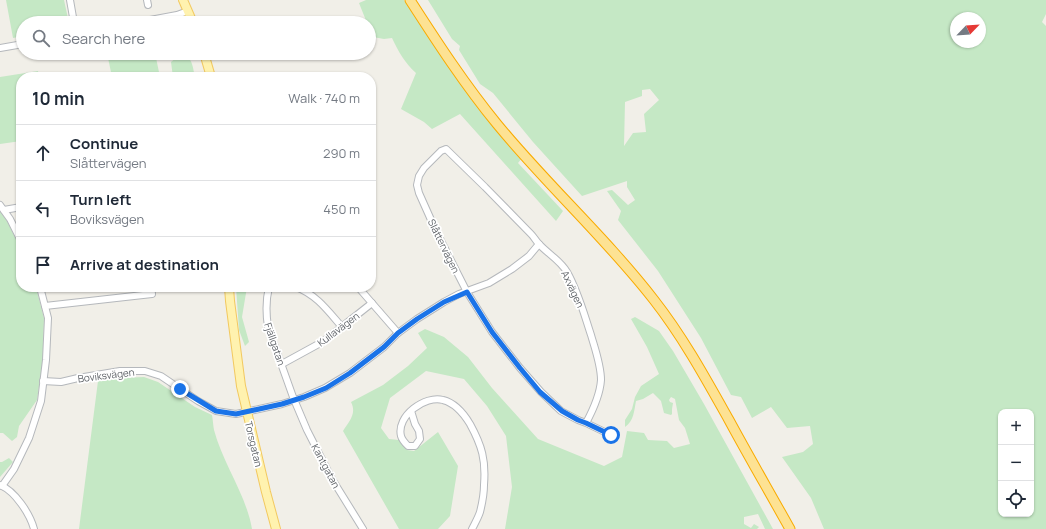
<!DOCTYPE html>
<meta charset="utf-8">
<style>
body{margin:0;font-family:Manrope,sans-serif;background:#f6f6f7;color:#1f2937}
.controls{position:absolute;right:12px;bottom:12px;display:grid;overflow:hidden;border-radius:8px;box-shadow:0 1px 3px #0004}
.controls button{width:36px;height:36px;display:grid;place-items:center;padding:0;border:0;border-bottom:1px solid #e0e1e3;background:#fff;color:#1f2937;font:20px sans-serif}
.compass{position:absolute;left:950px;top:12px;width:36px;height:36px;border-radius:50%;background:#fff;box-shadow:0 1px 3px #0004;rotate:65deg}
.stop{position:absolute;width:12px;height:12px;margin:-9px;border:3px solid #1a73e8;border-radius:50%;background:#fff}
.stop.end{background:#1a73e8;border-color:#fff;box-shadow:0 1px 4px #0008}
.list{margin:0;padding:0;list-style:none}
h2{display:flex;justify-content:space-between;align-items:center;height:52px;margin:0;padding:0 16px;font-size:17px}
h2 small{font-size:13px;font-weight:400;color:#747a83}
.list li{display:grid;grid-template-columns:26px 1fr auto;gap:12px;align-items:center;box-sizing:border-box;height:56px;padding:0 16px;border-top:1px solid #e0e1e3}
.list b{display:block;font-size:15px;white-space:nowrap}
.list p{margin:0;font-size:13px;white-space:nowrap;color:#747a83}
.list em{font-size:13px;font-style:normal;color:#747a83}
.icon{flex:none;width:22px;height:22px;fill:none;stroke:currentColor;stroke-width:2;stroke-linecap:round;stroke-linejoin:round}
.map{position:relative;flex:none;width:1046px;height:529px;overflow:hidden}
.search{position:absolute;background:#fff;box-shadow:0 1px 3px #0004;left:16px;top:16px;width:360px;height:44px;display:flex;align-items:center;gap:10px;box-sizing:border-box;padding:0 14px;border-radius:22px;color:#747a83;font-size:15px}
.panel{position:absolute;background:#fff;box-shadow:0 1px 3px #0004;left:16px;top:72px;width:360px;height:220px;border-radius:16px}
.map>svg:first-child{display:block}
.green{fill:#c5e8c5;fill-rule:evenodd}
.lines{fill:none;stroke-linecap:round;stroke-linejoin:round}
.minor-casing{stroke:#b5b8bc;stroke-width:8}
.major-casing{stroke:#f2c960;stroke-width:10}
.highway-casing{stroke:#f9ab00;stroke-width:11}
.minor{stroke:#fff;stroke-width:6}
.major{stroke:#fff2af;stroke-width:8}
.highway{stroke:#fde293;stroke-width:9}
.route{stroke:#1a73e8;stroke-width:5}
.labels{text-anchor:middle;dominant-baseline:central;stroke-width:3.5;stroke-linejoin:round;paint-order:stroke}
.street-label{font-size:10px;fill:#5f6368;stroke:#fff}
</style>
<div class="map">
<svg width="1046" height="529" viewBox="0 0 1046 529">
<rect width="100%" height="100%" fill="#f1efe8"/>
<g class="green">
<path d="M 6,0 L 64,0 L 69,23 L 23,23 L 23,36 L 13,38 Z"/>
<path d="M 366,0 L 404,0 L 480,108 L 522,158 L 518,163 L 563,211 L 556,221 L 460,114 L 432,129 L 424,122 L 401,109 L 416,73 C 405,63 398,51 392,38 L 384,39 L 373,37 L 369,27 L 369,23 L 367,23 L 359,3 Z"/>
<path d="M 428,0 L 1046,0 L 1046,14 L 1042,22 L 1046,26 L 1046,529 L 824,529 L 811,498 L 782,457 L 803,452 L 813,444 L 810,426 L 787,428 L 771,407 L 752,418 L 741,397 L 731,395 L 701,338 L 658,271 L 618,220 L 621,211 L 607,191 L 612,190 L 628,205 L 635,200 L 627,187 L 627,181 L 582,196 L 533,142 L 493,93 L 480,84 L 459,50 L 460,46 L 452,39 ZM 956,18 L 980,18 L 980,42 L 956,42 ZM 650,89 L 659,100 L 644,114 L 646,132 L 633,133 L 624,146 L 625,102 L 642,96 L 642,90 ZM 1001,412 L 1031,412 L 1031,514 L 1001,514 Z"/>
<path d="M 107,53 L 155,53 L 160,77 L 112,77 Z"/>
<path d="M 185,56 C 193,58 193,70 195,77 L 173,77 L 171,62 L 176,58 Z"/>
<path d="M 38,71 L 39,77 L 21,77 L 21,141 L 0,144 L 0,77 Z"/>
<path d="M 0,211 L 7,221 L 21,249 L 21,287 L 36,287 L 44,318 L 43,360 L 37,400 L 19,426 L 17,437 L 12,441 L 3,433 L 0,433 Z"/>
<path d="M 236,287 L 247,287 L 242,317 L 249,342 L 245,346 L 239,330 Z"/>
<path d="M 635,317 L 659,331 L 673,351 L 704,404 L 773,529 L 765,529 L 758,514 L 744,517 L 744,524 L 751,528 L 754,524 L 759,527 L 757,529 L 505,529 L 512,487 L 506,436 L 487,406 L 464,379 L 426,371 L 390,398 L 381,428 L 389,439 L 399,440 L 407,450 L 414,451 L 438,432 L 458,466 L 450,516 L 438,529 L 399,529 L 343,431 C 349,421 357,414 351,402 L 383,385 L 408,366 L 427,348 L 418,333 L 425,329 L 444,337 L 468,357 L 492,388 L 538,439 L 604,466 L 622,457 L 627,431 L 644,433 L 648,440 L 667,441 L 674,448 L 690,444 L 685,428 L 679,420 L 675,399 L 671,397 L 669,400 L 670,402 L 673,403 L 672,409 L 672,414 L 671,415 L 664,413 L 661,401 L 653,393 L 643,399 L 636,401 C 634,411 634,421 625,427 L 625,420 L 632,409 L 635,397 L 641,386 L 659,374 L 647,347 L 631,319 Z"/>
<path d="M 144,377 L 158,382 L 195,407 L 212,415 C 213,420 213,425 214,430 C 223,464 246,494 252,529 L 79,529 L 98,381 L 121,378 Z"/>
<path d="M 9,458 L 13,462 L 0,477 L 0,462 L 2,462 Z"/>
</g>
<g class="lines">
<defs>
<g id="minor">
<path d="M 70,0 L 74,23"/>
<path d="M 147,0 L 148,5"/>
<path d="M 134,23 L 177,15 L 188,11"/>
<path d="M 0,48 L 23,44"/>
<path d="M 0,205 L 10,219 L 21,241"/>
<path d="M 4,210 L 21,207"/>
<path d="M 269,287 C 266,299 266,314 268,327 L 293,397 L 307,430 L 332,479 L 363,529"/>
<path d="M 296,287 C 317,295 328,311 342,327"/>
<path d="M 358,287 L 398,333"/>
<path d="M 45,306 L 152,294 L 151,287"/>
<path d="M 282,364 L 324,341 L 372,303"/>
<path d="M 43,381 L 61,382 L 78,378 L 120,371 L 145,371 L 161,376 L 198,401 L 216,411 L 236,414 L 282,404 L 304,397 L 325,388 L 350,373 L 384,347 L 398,333 L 417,319 L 444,302 L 459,294 L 489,283 L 512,269 L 529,256 L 539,244"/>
<path d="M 411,411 L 415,424 L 419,431 L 420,439 L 415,446 L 408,446 C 405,443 402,440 401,436 C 396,416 425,395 443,400 C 455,403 464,414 470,424 C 482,446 486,460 484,485 C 484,494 482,504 480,512 C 478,518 475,523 472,529"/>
<path d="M 586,423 C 593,410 600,395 601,380 C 601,365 595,349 591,335 C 584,314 578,291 567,272 C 560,260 548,254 539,244 C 536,241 534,237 531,234 L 485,187 L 446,149 L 441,151 L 424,168 L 419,176 L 417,185 L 419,193 L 436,231 L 467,292 L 492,332 L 520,368 L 541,392 L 561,411 L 578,420 L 586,423 L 611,435"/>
<path d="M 0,485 C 15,491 30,514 34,529"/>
<path d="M 2,486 L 14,469 L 29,438 L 41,401 L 46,360 L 48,318 L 40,287"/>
</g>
<g id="major">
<path d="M 183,0 L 193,23"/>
<path d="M 204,53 L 211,77"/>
<path d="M 229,287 L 230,301 L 241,386 L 266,492 L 276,529"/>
</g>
<path id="highway" d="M 410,0 C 437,42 465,85 497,124 C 547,185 606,238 654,300 C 683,337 706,379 729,420 C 749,457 770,493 790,529"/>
</defs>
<use href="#minor" class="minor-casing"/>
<use href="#major" class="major-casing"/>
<use href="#highway" class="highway-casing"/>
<use href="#minor" class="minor"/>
<use href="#major" class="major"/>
<use href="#highway" class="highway"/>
</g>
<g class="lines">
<path class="route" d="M 180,389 L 216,411 L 236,414 L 282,404 L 304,397 L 326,388 L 350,373 L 384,347 L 398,333 L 417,319 L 444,302 L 467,292 L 492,332 L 520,368 L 540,392 L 562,411 L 578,420 L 586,423 L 611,435"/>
</g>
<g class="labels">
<g class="street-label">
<text transform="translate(444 246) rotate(64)">Slåttervägen</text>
<text transform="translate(573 289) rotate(65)">Axvägen</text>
<text transform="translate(338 329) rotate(-37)">Kullavägen</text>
<text transform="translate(275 344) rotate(71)">Fjällgatan</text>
<text transform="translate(106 375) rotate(-7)">Boviksvägen</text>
<text transform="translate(254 444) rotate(77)">Torsgatan</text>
<text transform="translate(326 466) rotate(62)">Kantgatan</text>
</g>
</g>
</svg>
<div class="controls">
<button>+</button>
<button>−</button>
<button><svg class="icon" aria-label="locate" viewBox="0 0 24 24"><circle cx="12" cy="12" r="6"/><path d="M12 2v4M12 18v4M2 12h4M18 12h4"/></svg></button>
</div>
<svg class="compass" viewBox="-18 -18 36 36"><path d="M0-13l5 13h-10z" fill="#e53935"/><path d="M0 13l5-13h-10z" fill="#747a83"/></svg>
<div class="stop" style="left:611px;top:435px"></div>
<div class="stop end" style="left:180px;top:389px"></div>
<div class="search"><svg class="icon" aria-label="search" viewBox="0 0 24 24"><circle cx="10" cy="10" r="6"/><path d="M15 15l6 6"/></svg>Search here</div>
<section class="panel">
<h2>10 min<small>Walk · 740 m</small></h2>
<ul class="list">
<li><svg class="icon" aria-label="ahead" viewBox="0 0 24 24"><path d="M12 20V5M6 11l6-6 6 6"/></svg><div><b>Continue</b><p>Slåttervägen</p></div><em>290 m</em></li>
<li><svg class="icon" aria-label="left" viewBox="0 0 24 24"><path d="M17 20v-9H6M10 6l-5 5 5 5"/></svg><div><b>Turn left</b><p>Boviksvägen</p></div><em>450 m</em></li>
<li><svg class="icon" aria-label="arrive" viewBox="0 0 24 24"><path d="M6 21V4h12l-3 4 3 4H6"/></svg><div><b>Arrive at destination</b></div></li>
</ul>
</section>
</div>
